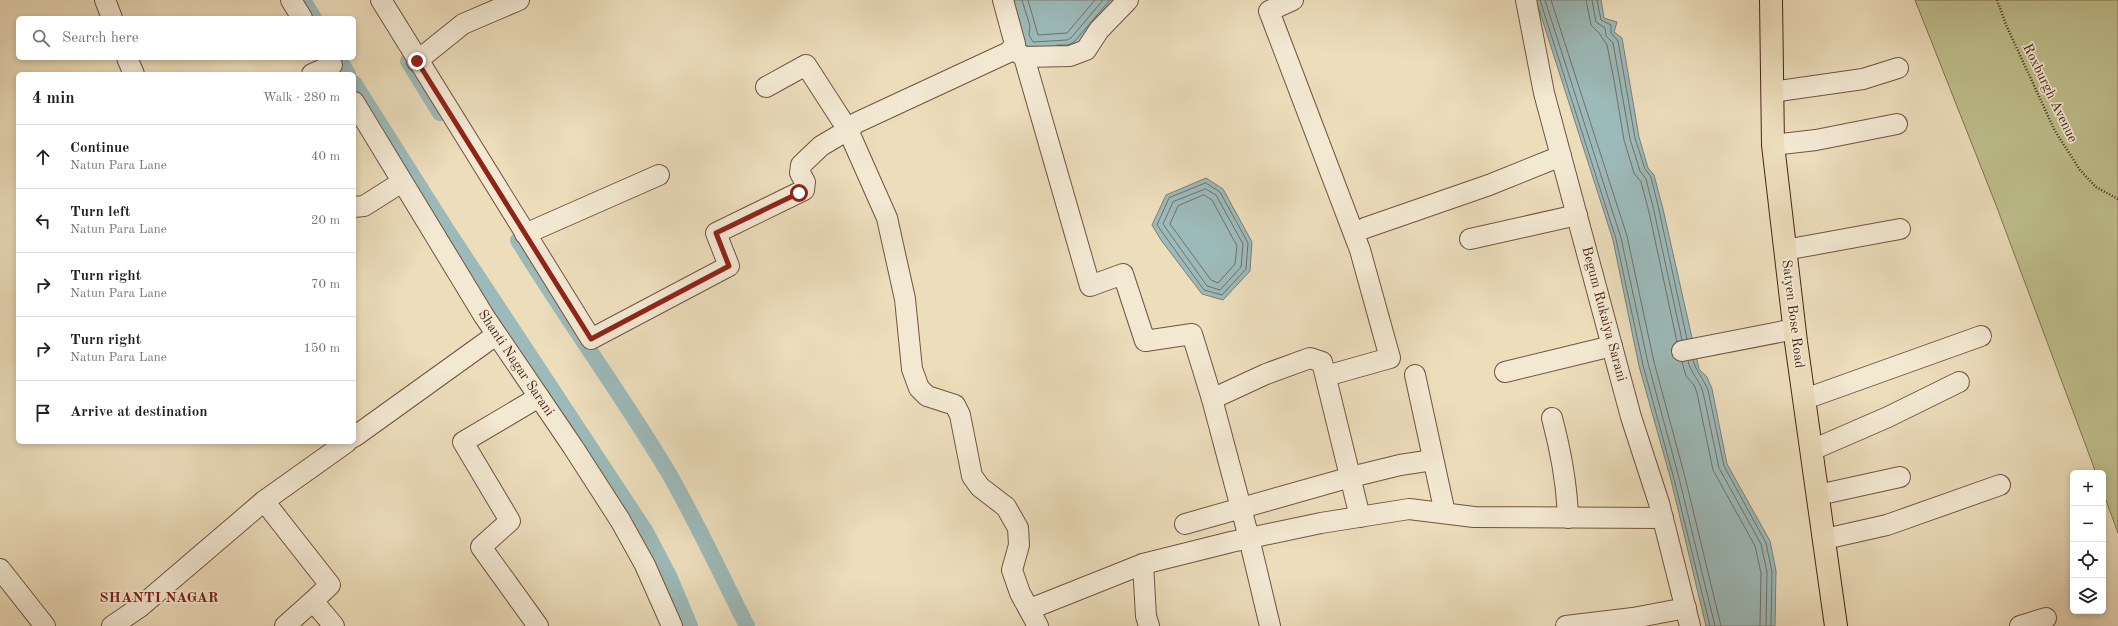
<!DOCTYPE html>
<meta charset="utf-8">
<style>
body{margin:0;font-family:"Old Standard TT",serif;background:#f6f6f6;color:#202124}
.controls{position:absolute;right:12px;bottom:12px;display:grid;overflow:hidden;border-radius:6px;box-shadow:0 2px 6px #0003}
.controls button{width:36px;height:36px;display:grid;place-items:center;padding:0;border:0;border-bottom:1px solid #e0e0e0;background:#fff;color:#202124;font:20px sans-serif}
.stop{position:absolute;width:12px;height:12px;margin:-9px;border:3px solid #8f2418;border-radius:50%;background:#fff}
.stop.end{background:#8f2418;border-color:#fff;box-shadow:0 1px 4px #0008}
.list{margin:0;padding:0;list-style:none}
h2{display:flex;justify-content:space-between;align-items:center;height:52px;margin:0;padding:0 16px;font-size:17px}
h2 small{font-size:13px;font-weight:400;color:#757577}
.list li{display:grid;grid-template-columns:26px 1fr auto;gap:12px;align-items:center;box-sizing:border-box;height:64px;padding:0 16px;border-top:1px solid #e0e0e0}
.list b{display:block;font-size:15px;white-space:nowrap}
.list p{margin:0;font-size:13px;white-space:nowrap;color:#757577}
.list em{font-size:13px;font-style:normal;color:#757577}
.icon{flex:none;width:22px;height:22px;fill:none;stroke:currentColor;stroke-width:2;stroke-linecap:round;stroke-linejoin:round}
.map{position:relative;flex:none;width:2118px;height:626px;overflow:hidden}
.search{position:absolute;background:#fff;box-shadow:0 2px 6px #0003;left:16px;top:16px;width:340px;height:44px;display:flex;align-items:center;gap:10px;box-sizing:border-box;padding:0 14px;border-radius:6px;color:#757577;font-size:15px}
.panel{position:absolute;background:#fff;box-shadow:0 2px 6px #0003;left:16px;top:72px;width:340px;height:372px;border-radius:6px}
.map>svg:first-child{display:block}
.green{fill:#bebf8c;stroke:#847252}
.water{fill:#9cbab9;stroke:#7b7e79}
.lines{fill:none;stroke-linecap:round;stroke-linejoin:round}
.shore{stroke:#727068;stroke-width:1}
.canal{stroke:#9cbab9;stroke-width:16}
.minor-casing{stroke:#725341;stroke-width:22}
.major-casing{stroke:#492518;stroke-width:24}
.path{stroke:#492518;stroke-width:2.5;stroke-dasharray:1 2;stroke-linecap:butt}
.minor{stroke:#f3e9d3;stroke-width:20}
.major{stroke:#ecddbb;stroke-width:22}
.route{stroke:#8f2418;stroke-width:5}
.labels{text-anchor:middle;dominant-baseline:central;stroke-width:3.5;stroke-linejoin:round;paint-order:stroke}
.street-label{font-size:14px;fill:#492518;stroke:#f3e9d3}
.neighbourhood-label{font-size:15px;font-weight:bold;fill:#7a1f14;stroke:#f3e9d3}
</style>
<div class="map">
<svg width="2118" height="626" viewBox="0 0 2118 626">
<rect width="100%" height="100%" fill="#ecddbb"/>
<filter id="stains"><feTurbulence type="fractalNoise" baseFrequency=".005" numOctaves="4"/><feColorMatrix values="0 0 0 0 .2 0 0 0 0 .09 0 0 0 0 .02 0 0 0 .5 -.17"/></filter>
<radialGradient id="worn" r=".72"><stop offset=".6" stop-color="#630" stop-opacity="0"/><stop offset="1" stop-color="#630" stop-opacity=".3"/></radialGradient>
<path class="green" d="M 1915,0 L 2118,0 L 2118,533 L 2103,492 L 2103,473 L 2096,473 L 1996,205 Z"/>
<g class="water">
<path d="M 1013,0 L 1115,0 L 1077,45 L 1069,49 L 1025,51 L 1020,36 L 1021,28 Z"/>
<path d="M 1536,0 L 1601,0 L 1604,18 L 1617,22 L 1614,32 L 1622,38 L 1639,137 L 1648,168 L 1654,175 L 1663,209 L 1699,369 L 1707,377 L 1712,389 L 1727,464 L 1770,541 L 1776,571 L 1775,626 L 1706,626 L 1671,480 L 1639,366 L 1613,240 Z"/>
<path d="M 1206,178 L 1223,189 L 1252,242 L 1250,271 L 1223,300 L 1202,294 L 1161,240 L 1152,225 L 1166,195 Z"/>
</g>
<g class="lines">
<g class="shore">
<path d="M 1022,0 L 1030,26 L 1029,35 L 1033,42 L 1067,40 L 1071,38 L 1103,0"/>
<path d="M 1028,0 L 1038,35 L 1067,33 L 1095,0"/>
<path d="M 1540,0 L 1616,239 L 1643,365 L 1674,479 L 1710,626"/>
<path d="M 1545,0 L 1621,238 L 1648,363 L 1679,478 L 1715,626"/>
<path d="M 1551,0 L 1627,236 L 1654,362 L 1685,477 L 1721,626"/>
<path d="M 1586,0 L 1591,25 L 1599,33 L 1607,45 L 1614,80 L 1624,140 L 1634,173 L 1641,182 L 1649,212 L 1677,342"/>
<path d="M 1592,0 L 1596,22 L 1605,28 L 1606,36 L 1613,43 L 1630,139 L 1640,171 L 1646,179 L 1654,211 L 1682,340"/>
<path d="M 1597,0 L 1601,20 L 1611,25 L 1611,33 L 1618,41 L 1635,138 L 1645,169 L 1651,177 L 1659,210 L 1687,339"/>
<path d="M 1057,45 L 1068,45 L 1074,42 L 1110,0"/>
<path d="M 1206,183 L 1220,192 L 1248,243 L 1246,269 L 1222,295 L 1204,290 L 1157,225 L 1169,198 Z"/>
<path d="M 1206,189 L 1216,195 L 1243,244 L 1241,267 L 1220,290 L 1207,286 L 1163,224 L 1173,202 Z"/>
<path d="M 1204,195 L 1212,200 L 1237,246 L 1235,264 L 1218,283 L 1211,280 L 1170,224 L 1178,206 Z"/>
<path d="M 1693,360 C 1696,372 1704,379 1708,390 L 1724,466 L 1766,543 L 1772,572 L 1771,626"/>
<path d="M 1688,361 C 1691,374 1699,379 1703,392 L 1719,468 L 1761,544 L 1767,572 L 1766,626"/>
<path d="M 1682,362 L 1686,376 L 1694,385 L 1697,393 L 1713,470 L 1755,546 L 1761,573 L 1760,626"/>
</g>
<g class="canal">
<path d="M 303,0 L 314,18"/>
<path d="M 338,58 L 348,74"/>
<path d="M 408,61 L 440,113"/>
<path d="M 354,83 L 447,230 L 646,532 L 670,578 L 690,626"/>
<path d="M 518,240 C 566,319 621,393 668,472 C 697,522 721,575 747,626"/>
</g>
<defs>
<g id="minor">
<path d="M 105,0 L 112,18"/>
<path d="M 291,0 L 302,18"/>
<path d="M 381,0 L 591,339 L 729,266 L 716,233 L 804,190 L 805,182 L 800,173 L 801,165 L 821,146 L 848,130 L 806,65 L 766,87"/>
<path d="M 1003,0 L 1015,44 L 1009,52 L 856,123 L 848,130 L 887,218 L 905,299 L 912,369 L 919,388 L 927,396 L 955,405 L 960,415 L 972,476 L 980,487 L 1006,507 L 1018,528 L 1019,545 L 1012,570 L 1020,593 L 1038,626"/>
<path d="M 1293,0 L 1269,11 L 1360,250 L 1390,358 L 1326,376"/>
<path d="M 1526,0 L 1544,93 L 1631,417 L 1659,503 L 1690,626"/>
<path d="M 1013,49 L 1024,57 L 1070,56 L 1086,50 L 1099,30 L 1128,0"/>
<path d="M 1024,57 L 1090,286 L 1123,274 L 1145,341 L 1192,334 L 1212,399 L 1249,538 L 1270,626"/>
<path d="M 127,58 L 134,74"/>
<path d="M 417,61 L 463,24 L 519,0"/>
<path d="M 312,74 L 332,65"/>
<path d="M 1772,92 L 1863,79 L 1898,68"/>
<path d="M 354,102 L 484,316 L 573,447 L 620,520 L 645,565 L 672,626"/>
<path d="M 1773,145 L 1816,140 L 1897,124"/>
<path d="M 354,207 L 364,206 L 402,182"/>
<path d="M 1365,228 L 1489,185 L 1561,156"/>
<path d="M 525,234 L 659,175"/>
<path d="M 1470,239 L 1577,215"/>
<path d="M 1785,250 L 1900,229"/>
<path d="M 1682,351 L 1795,329"/>
<path d="M 1505,372 L 1612,346"/>
<path d="M 1415,375 L 1445,513"/>
<path d="M 1212,399 L 1266,374 L 1310,358 L 1322,362 L 1360,517"/>
<path d="M 1805,399 L 1981,336"/>
<path d="M 1552,418 C 1561,452 1567,484 1568,518"/>
<path d="M 354,437 L 496,335"/>
<path d="M 1812,450 L 1888,417 L 1959,382"/>
<path d="M 1818,495 L 1900,477"/>
<path d="M 1185,524 L 1351,477 L 1400,465 L 1433,460"/>
<path d="M 1825,539 L 1887,525 L 2000,485"/>
<path d="M 1143,564 L 1146,616 L 1149,626"/>
<path d="M 0,569 L 45,626"/>
<path d="M 1030,609 L 1143,564 L 1231,542 L 1321,523 L 1409,509 L 1474,517 L 1663,518"/>
<path d="M 112,626 L 140,607 L 264,501"/>
<path d="M 285,626 L 313,601"/>
<path d="M 334,626 L 313,601 L 330,585 L 264,501 L 347,442"/>
<path d="M 538,626 L 481,547 L 510,521 L 463,442 L 539,397"/>
<path d="M 1566,626 L 1633,618 L 1686,608"/>
<path d="M 2020,626 L 2046,618"/>
</g>
<path id="major" d="M 1771,0 L 1773,145 L 1796,342 L 1836,626"/>
</defs>
<use href="#minor" class="minor-casing"/>
<use href="#major" class="major-casing"/>
<path class="path" d="M 1997,0 L 2007,27 L 2055,131 L 2080,170 L 2096,187 L 2118,199"/>
<use href="#minor" class="minor"/>
<use href="#major" class="major"/>
</g>
<g class="lines">
<path class="route" d="M 417,61 L 591,339 L 729,266 L 716,233 L 799,193"/>
</g>
<g class="labels">
<g class="street-label">
<text transform="translate(2050 93) rotate(64)">Roxburgh Avenue</text>
<text transform="translate(1604 314) rotate(75)">Begum Rukaiya Sarani</text>
<text transform="translate(1793 314) rotate(83)">Satyen Bose Road</text>
<text transform="translate(516 363) rotate(56)">Shanti Nagar Sarani</text>
</g>
<g class="neighbourhood-label">
<text x="159" y="598">SHANTI NAGAR</text>
</g>
</g>
<rect width="100%" height="100%" filter="url(#stains)"/>
<rect width="100%" height="100%" fill="url(#worn)"/>
</svg>
<div class="controls">
<button>+</button>
<button>−</button>
<button><svg class="icon" aria-label="locate" viewBox="0 0 24 24"><circle cx="12" cy="12" r="6"/><path d="M12 2v4M12 18v4M2 12h4M18 12h4"/></svg></button>
<button><svg class="icon" aria-label="layers" viewBox="0 0 24 24"><path d="M12 4l9 5-9 5-9-5zM3 14l9 5 9-5"/></svg></button>
</div>
<div class="stop" style="left:799px;top:193px"></div>
<div class="stop end" style="left:417px;top:61px"></div>
<div class="search"><svg class="icon" aria-label="search" viewBox="0 0 24 24"><circle cx="10" cy="10" r="6"/><path d="M15 15l6 6"/></svg>Search here</div>
<section class="panel">
<h2>4 min<small>Walk · 280 m</small></h2>
<ul class="list">
<li><svg class="icon" aria-label="ahead" viewBox="0 0 24 24"><path d="M12 20V5M6 11l6-6 6 6"/></svg><div><b>Continue</b><p>Natun Para Lane</p></div><em>40 m</em></li>
<li><svg class="icon" aria-label="left" viewBox="0 0 24 24"><path d="M17 20v-9H6M10 6l-5 5 5 5"/></svg><div><b>Turn left</b><p>Natun Para Lane</p></div><em>20 m</em></li>
<li><svg class="icon" aria-label="right" viewBox="0 0 24 24"><path d="M7 20v-9h11M14 6l5 5-5 5"/></svg><div><b>Turn right</b><p>Natun Para Lane</p></div><em>70 m</em></li>
<li><svg class="icon" aria-label="right" viewBox="0 0 24 24"><path d="M7 20v-9h11M14 6l5 5-5 5"/></svg><div><b>Turn right</b><p>Natun Para Lane</p></div><em>150 m</em></li>
<li><svg class="icon" aria-label="arrive" viewBox="0 0 24 24"><path d="M6 21V4h12l-3 4 3 4H6"/></svg><div><b>Arrive at destination</b></div></li>
</ul>
</section>
</div>
